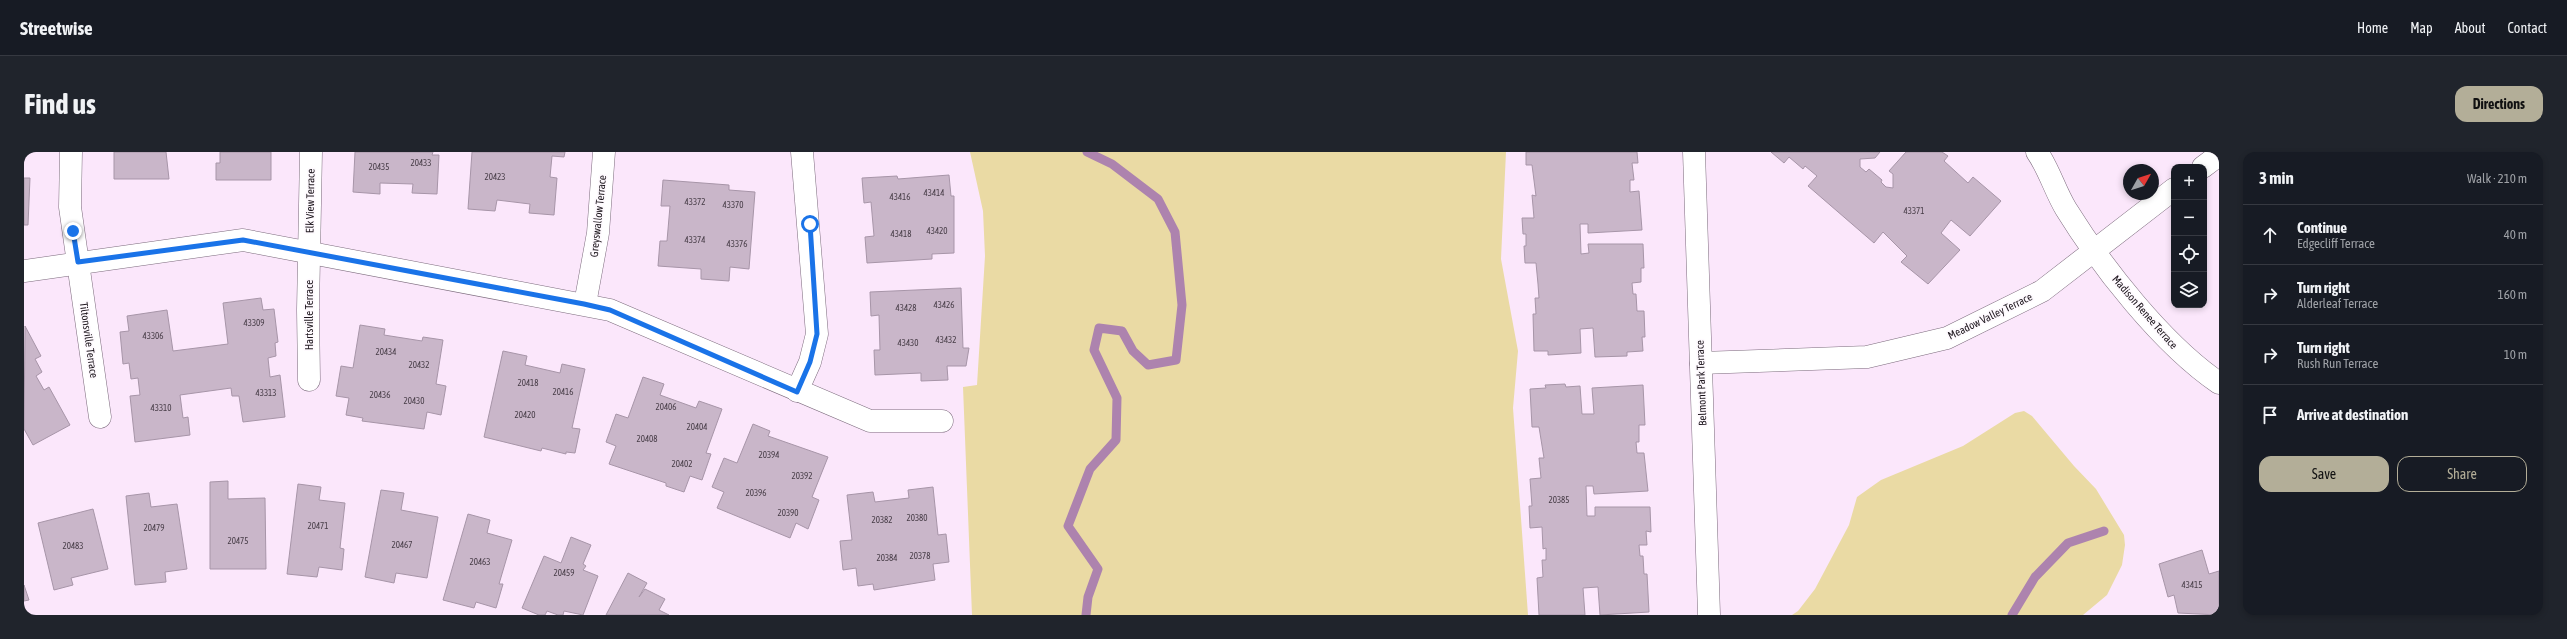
<!DOCTYPE html>
<meta charset="utf-8">
<style>
body{margin:0;font-family:"Asap Condensed",sans-serif;background:#20242c;color:#f1f3f6}
.controls{position:absolute;right:12px;top:12px;display:grid;overflow:hidden;border-radius:8px;box-shadow:0 2px 6px #0003}
.controls button{width:36px;height:36px;display:grid;place-items:center;padding:0;border:0;border-bottom:1px solid #363941;background:#171b24;color:#f1f3f6;font:20px sans-serif}
.compass{position:absolute;left:2099px;top:12px;width:36px;height:36px;border-radius:50%;background:#171b24;box-shadow:0 2px 6px #0003;rotate:51deg}
.stop{position:absolute;width:12px;height:12px;margin:-9px;border:3px solid #1a73e8;border-radius:50%;background:#fff}
.stop.end{background:#1a73e8;border-color:#fff;box-shadow:0 1px 4px #0008}
.list{margin:0;padding:0;list-style:none}
h2{display:flex;justify-content:space-between;align-items:center;height:52px;margin:0;padding:0 16px;font-size:17px}
h2 small{font-size:13px;font-weight:400;color:#9ea1a6}
.list li{display:grid;grid-template-columns:26px 1fr auto;gap:12px;align-items:center;box-sizing:border-box;height:60px;padding:0 16px;border-top:1px solid #363941}
.list b{display:block;font-size:15px;white-space:nowrap}
.list p{margin:0;font-size:13px;white-space:nowrap;color:#9ea1a6}
.list em{font-size:13px;font-style:normal;color:#9ea1a6}
.actions{display:flex;gap:8px;padding:12px 16px}
.actions a{flex:1;padding:9px 0;border:1px solid #b3ae98;border-radius:12px;text-align:center;font-size:14px;color:#b3ae98}
.actions .main{background:#b3ae98;color:#111}
.icon{flex:none;width:22px;height:22px;fill:none;stroke:currentColor;stroke-width:2;stroke-linecap:round;stroke-linejoin:round}
.map{position:relative;flex:none;width:2195px;height:463px;overflow:hidden;border-radius:12px}
header{display:flex;align-items:center;gap:24px;box-sizing:border-box;height:56px;padding:0 20px;background:#171b24;border-bottom:1px solid #363941}
header strong{font-size:19px}
nav{display:flex;gap:22px;margin-inline-start:auto;font-size:14px}
.intro{display:flex;align-items:center;justify-content:space-between;box-sizing:border-box;height:96px;padding:0 24px}
h1{margin:0;font-size:28px}
.button{padding:10px 18px;border-radius:12px;background:#b3ae98;color:#111;font-size:14px;font-weight:700}
main{display:flex;gap:24px;padding:0 24px}
aside{flex:1;background:#171b24;border-radius:12px;box-shadow:0 2px 6px #0003}
.map>svg:first-child{display:block}
.green{fill:#eadaa4}
.lines{fill:none;stroke-linecap:round;stroke-linejoin:round}
.stream{stroke:#ad83ae;stroke-width:9}
.building{fill:#c9b6c9;stroke:#a795a8}
.street-casing{stroke:#7c6b7d;stroke-width:23}
.street{stroke:#fff;stroke-width:22}
.route{stroke:#1a73e8;stroke-width:5}
.labels{text-anchor:middle;dominant-baseline:central;stroke-width:3.5;stroke-linejoin:round;paint-order:stroke}
.number-label{font-size:9px;fill:#483e48}
.street-label{font-size:11px;fill:#1d161d;stroke:#fefafe}
</style>
<header>
<strong>Streetwise</strong>
<nav><a>Home</a><a>Map</a><a>About</a><a>Contact</a></nav>
</header>
<div class="intro"><h1>Find us</h1><a class="button">Directions</a></div>
<main>
<div class="map">
<svg width="2195" height="463" viewBox="0 0 2195 463">
<rect width="100%" height="100%" fill="#fbe7fb"/>
<g class="green">
<path d="M 946,0 L 1482,0 L 1477,107 L 1494,199 L 1489,256 L 1504,463 L 948,463 L 939,235 L 953,233 L 961,104 L 959,59 Z"/>
<path d="M 2000,259 L 2008,264 L 2050,314 L 2072,337 L 2100,383 L 2101,393 L 2098,413 L 2083,443 L 2059,463 L 1768,463 L 1774,459 L 1791,437 L 1825,373 L 1833,345 L 1857,328 L 1939,294 L 1991,261 Z"/>
</g>
<g class="lines">
<g class="stream">
<path d="M 1062,463 L 1064,445 L 1074,417 L 1044,374 L 1066,317 L 1092,288 L 1093,246 L 1070,198 L 1075,176 L 1098,179 L 1109,199 L 1124,213 L 1152,208 L 1158,153 L 1151,80 L 1134,47 L 1088,12 L 1063,0"/>
<path d="M 1988,463 L 2011,425 L 2044,391 L 2080,379"/>
</g>
</g>
<g class="building">
<path d="M 90,0 L 142,0 L 145,27 L 90,27 Z"/>
<path d="M 196,0 L 247,0 L 247,28 L 192,28 L 192,11 L 196,11 Z"/>
<path d="M 331,0 L 409,0 L 408,3 L 415,3 L 413,42 L 388,41 L 389,32 L 356,31 L 356,42 L 329,40 Z"/>
<path d="M 448,0 L 541,0 L 540,5 L 528,4 L 526,25 L 533,26 L 530,63 L 505,61 L 506,52 L 473,48 L 471,59 L 444,57 Z"/>
<path d="M 1502,0 L 1613,0 L 1614,11 L 1608,11 L 1610,28 L 1606,28 L 1606,40 L 1615,39 L 1618,78 L 1564,81 L 1564,72 L 1556,72 L 1557,102 L 1565,101 L 1564,92 L 1619,92 L 1620,116 L 1617,116 L 1617,130 L 1608,131 L 1609,142 L 1612,142 L 1613,159 L 1620,159 L 1621,185 L 1618,185 L 1619,199 L 1603,200 L 1603,204 L 1571,205 L 1569,176 L 1556,177 L 1557,201 L 1524,203 L 1524,199 L 1510,199 L 1509,162 L 1512,162 L 1511,146 L 1515,146 L 1514,132 L 1512,111 L 1501,111 L 1500,94 L 1502,94 L 1502,82 L 1499,82 L 1498,66 L 1510,66 L 1508,43 L 1512,44 L 1508,13 L 1502,13 Z"/>
<path d="M 1747,0 L 1856,0 L 1851,6 L 1836,7 L 1836,15 L 1842,20 L 1845,17 L 1858,28 L 1857,30 L 1862,35 L 1869,36 L 1869,22 L 1865,19 L 1882,0 L 1918,0 L 1924,4 L 1920,9 L 1944,31 L 1949,25 L 1977,49 L 1946,84 L 1927,68 L 1917,81 L 1936,98 L 1904,132 L 1877,110 L 1883,104 L 1859,80 L 1850,91 L 1784,34 L 1793,24 L 1781,14 L 1779,17 L 1765,5 L 1760,11 Z"/>
<path d="M 925,23 L 927,44 L 930,44 L 930,101 L 908,102 L 908,107 L 843,111 L 841,85 L 850,84 L 847,50 L 840,51 L 838,26 L 873,24 L 874,27 Z"/>
<path d="M 0,26 L 6,26 L 4,73 L 0,73 Z"/>
<path d="M 639,28 L 705,33 L 705,38 L 731,40 L 725,117 L 706,115 L 705,129 L 677,127 L 677,117 L 634,114 L 636,89 L 643,89 L 646,54 L 637,54 Z"/>
<path d="M 937,136 L 939,196 L 945,196 L 942,214 L 923,214 L 924,228 L 897,229 L 897,221 L 851,223 L 850,198 L 856,198 L 855,163 L 847,164 L 846,140 Z"/>
<path d="M 237,146 L 239,158 L 250,157 L 254,190 L 251,191 L 252,204 L 244,206 L 246,225 L 256,223 L 261,265 L 219,270 L 215,244 L 208,244 L 207,236 L 156,243 L 159,266 L 164,265 L 166,283 L 111,290 L 106,244 L 116,243 L 114,226 L 107,227 L 105,211 L 99,212 L 96,180 L 105,179 L 103,164 L 143,158 L 149,199 L 204,192 L 199,151 Z"/>
<path d="M 336,173 L 361,177 L 360,183 L 398,189 L 399,185 L 419,188 L 412,232 L 422,234 L 417,263 L 403,260 L 400,277 L 338,269 L 339,266 L 322,263 L 325,246 L 312,244 L 317,214 L 329,216 Z"/>
<path d="M 1,174 L 17,204 L 11,207 L 18,220 L 12,224 L 20,238 L 25,235 L 46,273 L 9,293 L 0,277 Z"/>
<path d="M 479,199 L 503,204 L 501,213 L 536,221 L 538,212 L 561,217 L 548,276 L 556,277 L 551,301 L 542,300 L 542,302 L 518,296 L 517,299 L 460,285 Z"/>
<path d="M 619,225 L 640,232 L 636,243 L 672,256 L 675,249 L 698,257 L 682,301 L 687,302 L 678,328 L 666,324 L 660,340 L 642,334 L 642,331 L 585,312 L 592,294 L 582,290 L 592,262 L 604,266 Z"/>
<path d="M 1541,232 L 1542,235 L 1556,234 L 1558,262 L 1570,262 L 1568,236 L 1619,233 L 1621,273 L 1615,273 L 1615,290 L 1612,290 L 1613,301 L 1620,301 L 1624,339 L 1570,342 L 1569,334 L 1562,334 L 1563,364 L 1571,364 L 1571,355 L 1626,355 L 1627,380 L 1622,379 L 1623,393 L 1615,393 L 1616,404 L 1619,404 L 1620,422 L 1623,422 L 1625,460 L 1576,463 L 1574,435 L 1559,436 L 1561,463 L 1515,463 L 1513,426 L 1519,425 L 1518,408 L 1522,408 L 1522,396 L 1519,397 L 1518,375 L 1506,376 L 1505,354 L 1508,354 L 1506,327 L 1517,326 L 1515,306 L 1520,306 L 1515,275 L 1508,275 L 1506,237 L 1522,236 L 1521,233 Z"/>
<path d="M 729,272 L 746,279 L 744,284 L 804,305 L 788,345 L 795,348 L 784,377 L 772,371 L 766,386 L 693,356 L 700,340 L 688,335 L 700,306 L 713,311 Z"/>
<path d="M 204,329 L 204,347 L 241,346 L 242,417 L 186,417 L 186,330 Z"/>
<path d="M 274,332 L 297,335 L 295,348 L 321,351 L 316,396 L 320,397 L 318,418 L 295,415 L 293,425 L 263,422 Z"/>
<path d="M 909,335 L 914,383 L 922,382 L 925,410 L 909,412 L 911,428 L 850,438 L 849,432 L 834,434 L 832,416 L 819,418 L 816,389 L 828,388 L 823,343 L 849,340 L 851,350 L 885,346 L 884,338 Z"/>
<path d="M 357,338 L 380,341 L 377,358 L 414,365 L 403,426 L 372,421 L 370,431 L 341,425 Z"/>
<path d="M 125,341 L 127,355 L 153,352 L 163,417 L 141,420 L 142,430 L 111,433 L 102,344 Z"/>
<path d="M 69,357 L 84,417 L 47,426 L 49,433 L 30,438 L 14,371 Z"/>
<path d="M 444,362 L 466,368 L 463,381 L 488,388 L 475,432 L 479,432 L 472,456 L 452,450 L 450,456 L 419,448 Z"/>
<path d="M 547,385 L 567,393 L 559,412 L 562,414 L 559,418 L 574,424 L 559,463 L 540,459 L 539,463 L 534,463 L 523,459 L 521,463 L 515,463 L 498,456 L 520,404 L 537,411 Z"/>
<path d="M 2178,398 L 2185,422 L 2195,419 L 2195,463 L 2154,461 L 2150,443 L 2144,445 L 2135,412 Z"/>
<path d="M 604,421 L 623,431 L 615,445 L 621,437 L 641,447 L 635,458 L 645,463 L 582,463 Z"/>
<path d="M 0,433 L 5,448 L 0,449 Z"/>
</g>
<g class="lines">
<defs>
<g id="street">
<path d="M 47,0 L 46,55 L 76,265"/>
<path d="M 1670,0 L 1685,462"/>
<path d="M 2013,0 C 2025,17 2031,39 2042,57 C 2078,115 2138,192 2195,231"/>
<path d="M 2179,15 L 2195,3"/>
<path d="M 0,119 L 219,88 L 586,158 L 846,269 L 918,269"/>
<path d="M 561,152 L 574,81 L 580,0"/>
<path d="M 1677,211 L 1843,205 L 1923,186 L 2018,139 L 2150,37"/>
<path d="M 285,228 L 284,158 L 287,0"/>
<path d="M 773,239 L 786,210 L 793,182 L 778,0"/>
</g>
</defs>
<use href="#street" class="street-casing"/>
<use href="#street" class="street"/>
</g>
<g class="lines">
<path class="route" d="M 49,79 L 54,110 L 219,88 L 560,152 L 586,158 L 773,240 L 786,210 L 793,182 L 786,72"/>
</g>
<g class="labels">
<g class="number-label">
<text x="397" y="11">20433</text>
<text x="355" y="15">20435</text>
<text x="471" y="25">20423</text>
<text x="910" y="41">43414</text>
<text x="876" y="45">43416</text>
<text x="671" y="50">43372</text>
<text x="709" y="53">43370</text>
<text x="1890" y="59">43371</text>
<text x="913" y="79">43420</text>
<text x="877" y="82">43418</text>
<text x="671" y="88">43374</text>
<text x="713" y="92">43376</text>
<text x="920" y="153">43426</text>
<text x="882" y="156">43428</text>
<text x="230" y="171">43309</text>
<text x="129" y="184">43306</text>
<text x="922" y="188">43432</text>
<text x="884" y="191">43430</text>
<text x="362" y="200">20434</text>
<text x="395" y="213">20432</text>
<text x="504" y="231">20418</text>
<text x="539" y="240">20416</text>
<text x="242" y="241">43313</text>
<text x="356" y="243">20436</text>
<text x="390" y="249">20430</text>
<text x="642" y="255">20406</text>
<text x="137" y="256">43310</text>
<text x="501" y="263">20420</text>
<text x="673" y="275">20404</text>
<text x="623" y="287">20408</text>
<text x="745" y="303">20394</text>
<text x="658" y="312">20402</text>
<text x="778" y="324">20392</text>
<text x="732" y="341">20396</text>
<text x="1535" y="348">20385</text>
<text x="764" y="361">20390</text>
<text x="893" y="366">20380</text>
<text x="858" y="368">20382</text>
<text x="294" y="374">20471</text>
<text x="130" y="376">20479</text>
<text x="214" y="389">20475</text>
<text x="378" y="393">20467</text>
<text x="49" y="394">20483</text>
<text x="896" y="404">20378</text>
<text x="863" y="406">20384</text>
<text x="456" y="410">20463</text>
<text x="540" y="421">20459</text>
<text x="2168" y="433">43415</text>
</g>
<g class="street-label">
<text transform="translate(286 49) rotate(-89)">Elk View Terrace</text>
<text transform="translate(574 64) rotate(-84)">Greyswallow Terrace</text>
<text transform="translate(2121 160) rotate(49)">Madison Renee Terrace</text>
<text transform="translate(285 163) rotate(-90)">Hartsville Terrace</text>
<text transform="translate(1966 164) rotate(-26)">Meadow Valley Terrace</text>
<text transform="translate(65 188) rotate(82)">Tiltonsville Terrace</text>
<text transform="translate(1677 231) rotate(-92)">Belmont Park Terrace</text>
</g>
</g>
</svg>
<div class="controls">
<button>+</button>
<button>−</button>
<button><svg class="icon" aria-label="locate" viewBox="0 0 24 24"><circle cx="12" cy="12" r="6"/><path d="M12 2v4M12 18v4M2 12h4M18 12h4"/></svg></button>
<button><svg class="icon" aria-label="layers" viewBox="0 0 24 24"><path d="M12 4l9 5-9 5-9-5zM3 14l9 5 9-5"/></svg></button>
</div>
<svg class="compass" viewBox="-18 -18 36 36"><path d="M0-13l5 13h-10z" fill="#e53935"/><path d="M0 13l5-13h-10z" fill="#9ea1a6"/></svg>
<div class="stop" style="left:786px;top:72px"></div>
<div class="stop end" style="left:49px;top:79px"></div>
</div>
<aside>
<h2>3 min<small>Walk · 210 m</small></h2>
<ul class="list">
<li><svg class="icon" aria-label="ahead" viewBox="0 0 24 24"><path d="M12 20V5M6 11l6-6 6 6"/></svg><div><b>Continue</b><p>Edgecliff Terrace</p></div><em>40 m</em></li>
<li><svg class="icon" aria-label="right" viewBox="0 0 24 24"><path d="M7 20v-9h11M14 6l5 5-5 5"/></svg><div><b>Turn right</b><p>Alderleaf Terrace</p></div><em>160 m</em></li>
<li><svg class="icon" aria-label="right" viewBox="0 0 24 24"><path d="M7 20v-9h11M14 6l5 5-5 5"/></svg><div><b>Turn right</b><p>Rush Run Terrace</p></div><em>10 m</em></li>
<li><svg class="icon" aria-label="arrive" viewBox="0 0 24 24"><path d="M6 21V4h12l-3 4 3 4H6"/></svg><div><b>Arrive at destination</b></div></li>
</ul>
<div class="actions"><a class="main">Save</a><a>Share</a></div>
</aside>
</main>
